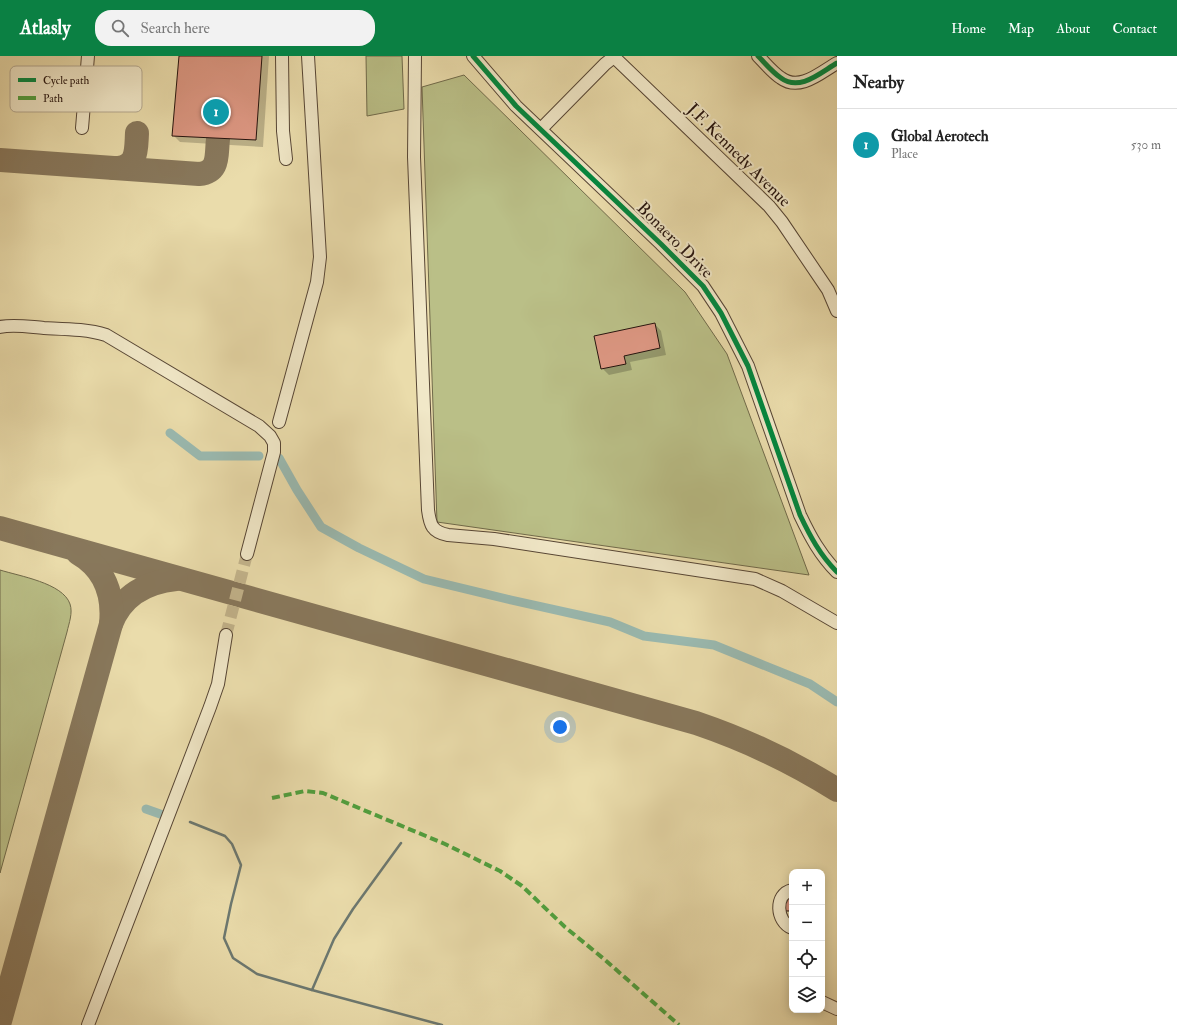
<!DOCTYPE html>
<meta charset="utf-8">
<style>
body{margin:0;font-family:"IM FELL Double Pica",serif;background:#f2f2f2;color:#222}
.controls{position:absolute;right:12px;bottom:12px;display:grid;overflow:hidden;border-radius:8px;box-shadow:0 2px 10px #0003}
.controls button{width:36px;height:36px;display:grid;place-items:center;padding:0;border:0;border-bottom:1px solid #e0e0e0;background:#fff;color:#222;font:20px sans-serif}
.you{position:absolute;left:560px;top:671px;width:14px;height:14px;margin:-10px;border:3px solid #fff;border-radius:50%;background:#1a73e8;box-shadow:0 0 0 6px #1a73e833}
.badge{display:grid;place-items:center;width:26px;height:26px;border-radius:50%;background:#0b8043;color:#fff;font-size:13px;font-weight:700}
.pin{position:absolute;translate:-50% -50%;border:2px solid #fff;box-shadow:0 1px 4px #0006}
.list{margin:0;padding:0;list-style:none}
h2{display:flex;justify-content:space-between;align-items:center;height:52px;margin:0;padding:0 16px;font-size:17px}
h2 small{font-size:13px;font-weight:400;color:#767676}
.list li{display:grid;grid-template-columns:26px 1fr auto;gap:12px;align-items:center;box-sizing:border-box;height:72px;padding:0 16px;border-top:1px solid #e0e0e0}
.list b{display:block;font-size:15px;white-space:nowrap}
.list p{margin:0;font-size:13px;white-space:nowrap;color:#767676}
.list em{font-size:13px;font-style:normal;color:#767676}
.icon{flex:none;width:22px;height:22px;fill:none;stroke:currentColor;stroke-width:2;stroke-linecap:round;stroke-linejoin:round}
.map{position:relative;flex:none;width:837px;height:969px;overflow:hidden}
header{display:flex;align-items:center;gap:24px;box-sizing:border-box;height:56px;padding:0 20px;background:#0b8043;color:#fff}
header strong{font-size:19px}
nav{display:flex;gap:22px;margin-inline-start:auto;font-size:14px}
.search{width:280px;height:36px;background:#f2f2f2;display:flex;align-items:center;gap:10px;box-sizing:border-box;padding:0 14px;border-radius:16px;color:#767676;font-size:15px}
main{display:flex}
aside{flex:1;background:#fff}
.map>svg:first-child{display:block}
.green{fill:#babf87;stroke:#706a4a}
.shadow{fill:#0003}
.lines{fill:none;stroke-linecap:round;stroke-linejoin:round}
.stream{stroke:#6c7870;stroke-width:2.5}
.canal{stroke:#9abab1;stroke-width:9}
.taxiway{stroke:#88785c;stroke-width:24}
.building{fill:#db9681;stroke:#26140e}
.minor-tunnel{stroke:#c3b48c;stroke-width:12;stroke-dasharray:12 6;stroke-linecap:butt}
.minor-casing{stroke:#574635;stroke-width:14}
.minor{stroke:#f1e8c8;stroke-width:12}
.quiet{stroke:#50a03e;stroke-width:4;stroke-dasharray:8 4;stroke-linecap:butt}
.cycleway-casing{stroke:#f1e8c8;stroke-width:8}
.cycleway{stroke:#00873e;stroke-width:5}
.labels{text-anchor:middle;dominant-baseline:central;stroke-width:4;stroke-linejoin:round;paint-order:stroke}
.street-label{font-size:17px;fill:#26140e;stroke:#f1e8c8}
.key{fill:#f1e8c8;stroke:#b4a890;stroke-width:1}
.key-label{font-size:11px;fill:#26140e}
</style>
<header>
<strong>Atlasly</strong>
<div class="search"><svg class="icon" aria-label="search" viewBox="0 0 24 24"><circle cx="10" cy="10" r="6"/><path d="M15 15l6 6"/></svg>Search here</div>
<nav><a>Home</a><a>Map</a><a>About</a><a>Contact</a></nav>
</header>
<main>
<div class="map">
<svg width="837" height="969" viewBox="0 0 837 969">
<rect width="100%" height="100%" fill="#eadcab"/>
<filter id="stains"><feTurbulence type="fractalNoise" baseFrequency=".005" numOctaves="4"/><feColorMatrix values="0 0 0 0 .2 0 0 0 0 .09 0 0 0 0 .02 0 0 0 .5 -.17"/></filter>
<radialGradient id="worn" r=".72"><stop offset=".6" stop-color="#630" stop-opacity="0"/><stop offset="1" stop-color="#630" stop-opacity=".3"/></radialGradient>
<g class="green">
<path d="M 366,0 L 402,0 L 404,53 L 367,60 Z"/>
<path d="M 464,19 L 685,236 L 727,298 L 809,519 L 437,466 L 422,31 Z"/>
<path d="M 0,514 C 19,520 63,527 70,548 C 73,557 69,567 67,576 L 0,817 Z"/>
</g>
<g class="shadow">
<path d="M 180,0 L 269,0 L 263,91 L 180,86 L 173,79 Z"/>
<path d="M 655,268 L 661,275 L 666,299 L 630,306 L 632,314 L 609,319 L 602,312 Z"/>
</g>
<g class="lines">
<g class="stream">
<path d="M 190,766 L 225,780 L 232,788 L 241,809 L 231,848 L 224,882 L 233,902 L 257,918 L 312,934 L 334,883 L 353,853 L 401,787"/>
<path d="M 312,934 L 442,969"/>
</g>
<g class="canal">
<path d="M 170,377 L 200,400 L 259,400"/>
<path d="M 279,402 L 297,434 L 321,471 L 359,492 L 424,523 L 511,544 L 610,566 L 644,580 L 714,589 L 810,628 L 837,646"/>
<path d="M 146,753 L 163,759"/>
</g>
<g class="taxiway">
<path d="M 0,104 L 199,118 C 220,116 216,99 218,83"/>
<path d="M 114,112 C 138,112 136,95 137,77"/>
<path d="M 0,472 L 696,667 C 746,684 793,706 837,734"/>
<path d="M 111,568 C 122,539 147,526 176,523"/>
<path d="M 0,965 L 111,568 C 114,538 104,512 78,497"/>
</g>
</g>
<g class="building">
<path d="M 179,0 L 262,0 L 256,84 L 172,80 Z"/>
<path d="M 655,267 L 660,292 L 624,300 L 626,308 L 601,313 L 594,280 Z"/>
<path d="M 792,836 L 792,855 L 786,855 L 782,850 Z"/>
</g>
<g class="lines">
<path class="minor-tunnel" d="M 226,579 L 247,498"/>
<defs>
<g id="minor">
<path d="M 282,0 L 283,75 L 286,103"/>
<path d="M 415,0 L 414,101 L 428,454 C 430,469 432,476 448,479 L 494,483 L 755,523 L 782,535 L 837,567"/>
<path d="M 473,0 L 516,50 L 661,188 L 703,230 L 721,257 L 748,310 L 800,459 C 810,480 820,499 837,516"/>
<path d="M 758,0 C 765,7 772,16 781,22 C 800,36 821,16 837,7"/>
<path d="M 614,1 L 769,150 L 782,166 L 828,234 L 837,255"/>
<path d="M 82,72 L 88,0"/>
<path d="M 541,73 L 605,8 L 615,0"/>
<path d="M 0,271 C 14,268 30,271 44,272 C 65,273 87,273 106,279 L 259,370 L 270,380 L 274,387 L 274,396 L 247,498"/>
<path d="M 279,366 L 317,226 L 320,201 L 308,0"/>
<path d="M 792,834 C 774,838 776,866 792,872"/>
<path d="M 822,946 L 837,953"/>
<path d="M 88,969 L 210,651 L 218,628 L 226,579"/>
</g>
</defs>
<use href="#minor" class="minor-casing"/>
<use href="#minor" class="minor"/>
<path class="quiet" d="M 272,742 L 305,735 L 323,737 L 445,788 L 500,815 L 522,830 L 565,871 L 604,903 L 679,969"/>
<defs>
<g id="cycleway">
<path d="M 473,0 L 516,50 L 661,188 L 703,230 L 721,257 L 748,310 L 800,459 C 810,480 820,499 837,516"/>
<path d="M 758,0 C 765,7 772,16 781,22 C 800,36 821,16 837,7"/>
</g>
</defs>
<use href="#cycleway" class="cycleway-casing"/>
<use href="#cycleway" class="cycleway"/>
</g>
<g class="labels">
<g class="street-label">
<text transform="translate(739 99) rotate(45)">J.F. Kennedy Avenue</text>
<text transform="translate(675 184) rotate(45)">Bonaero Drive</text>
</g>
</g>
<rect x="10" y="10" width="132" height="46" rx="6" class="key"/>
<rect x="18" y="22" width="18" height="4" fill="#00873e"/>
<rect x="18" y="40" width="18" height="4" fill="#50a03e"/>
<g class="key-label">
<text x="43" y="28">Cycle path</text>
<text x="43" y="46">Path</text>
</g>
<rect width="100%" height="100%" filter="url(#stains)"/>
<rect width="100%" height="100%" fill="url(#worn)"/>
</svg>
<div class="controls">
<button>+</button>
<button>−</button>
<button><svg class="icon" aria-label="locate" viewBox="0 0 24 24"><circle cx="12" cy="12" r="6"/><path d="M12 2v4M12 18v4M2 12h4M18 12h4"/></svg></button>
<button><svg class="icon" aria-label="layers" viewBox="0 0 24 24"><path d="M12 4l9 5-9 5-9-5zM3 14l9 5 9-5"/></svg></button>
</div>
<div class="you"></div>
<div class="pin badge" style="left:216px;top:56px;background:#0f9aa8">1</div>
</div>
<aside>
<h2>Nearby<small></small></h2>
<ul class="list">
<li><span class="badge" style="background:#0f9aa8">1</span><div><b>Global Aerotech</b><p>Place</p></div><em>530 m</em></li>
</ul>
</aside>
</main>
